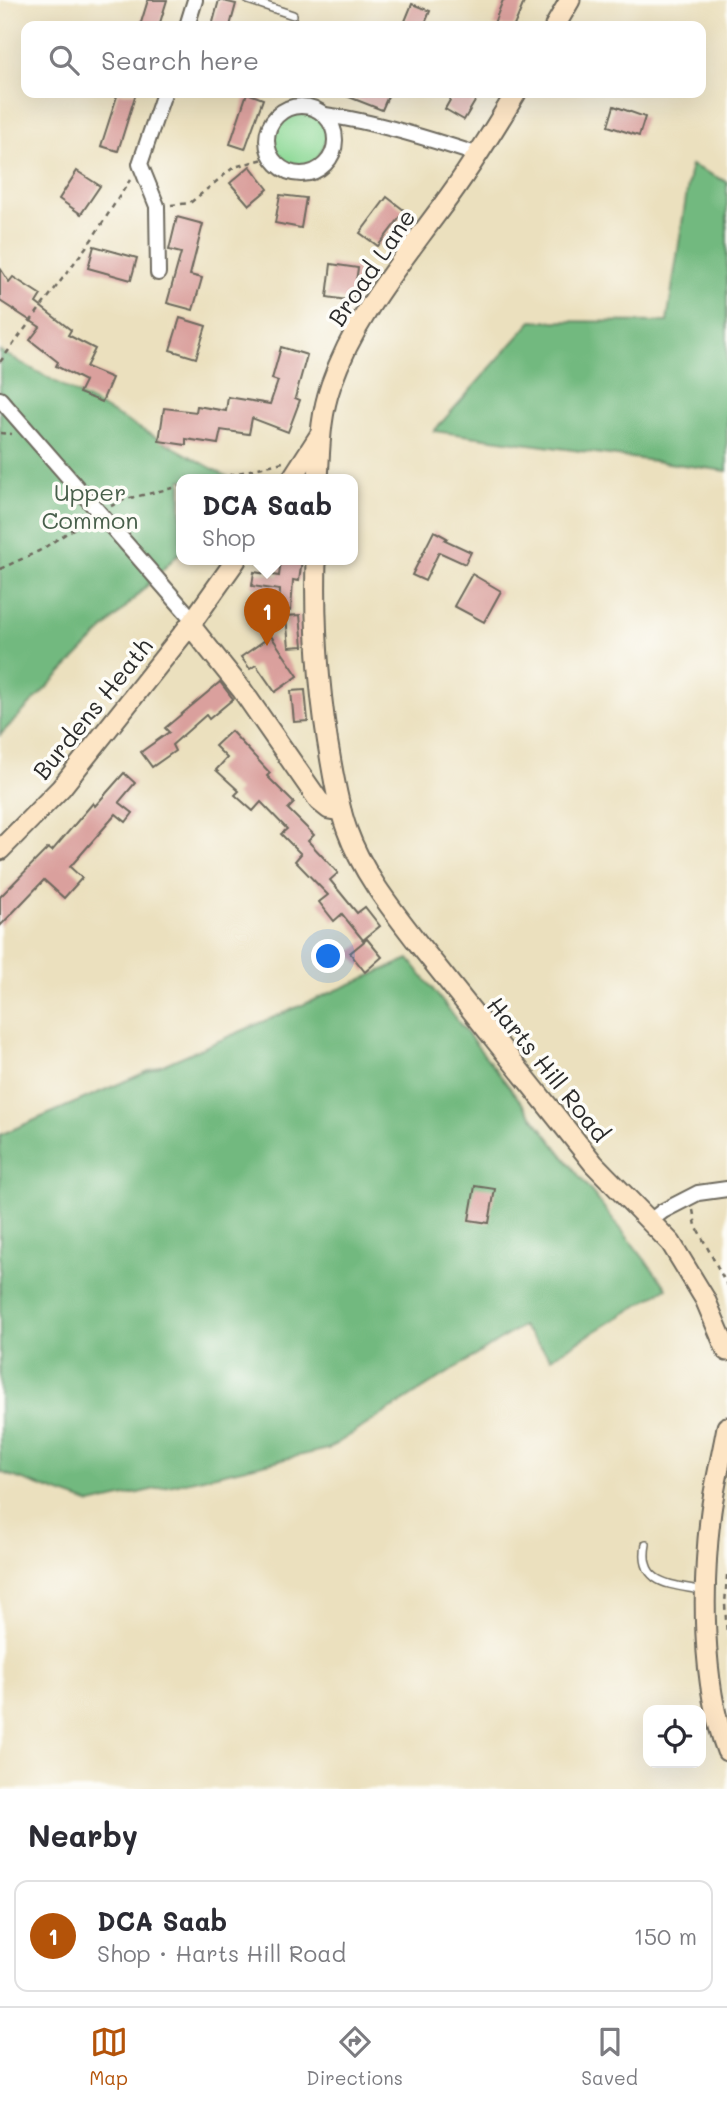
<!DOCTYPE html>
<meta charset="utf-8">
<style>
body{margin:0;font-family:Mali,sans-serif;background:#f2f2f3;color:#2b2b33}
.controls{position:absolute;right:21px;bottom:21px;display:grid;overflow:hidden;border-radius:14px;box-shadow:0 7px 28px #0002}
.controls button{width:63px;height:63px;display:grid;place-items:center;padding:0;border:0;border-bottom:2px solid #e1e1e2;background:#fff;color:#2b2b33;font:35px sans-serif}
.you{position:absolute;left:329px;top:957px;width:24px;height:24px;margin:-18px;border:5px solid #fff;border-radius:50%;background:#1a73e8;box-shadow:0 0 0 10px #1a73e833}
.badge{display:grid;place-items:center;width:46px;height:46px;border-radius:50%;background:#b45309;color:#fff;font-size:23px;font-weight:700}
.pin{position:absolute;translate:-50% -58px;filter:drop-shadow(0 2px 4px #0008)}
.pin::after{content:'';position:absolute;top:37px;width:24px;height:21px;background:inherit;clip-path:polygon(0 0,100% 0,50% 100%)}
.popup{position:absolute;left:176px;top:474px;width:182px;height:91px;box-sizing:border-box;display:grid;place-content:center;border-radius:14px;background:#fff;filter:drop-shadow(0 2px 5px #0005);font-size:23px;white-space:nowrap;color:#7c7c81}
.popup b{font-size:26px;color:#2b2b33}
.popup::after{content:'';position:absolute;left:50%;top:100%;margin-left:-14px;border:14px solid transparent;border-top-color:#fff}
.list{margin:0;padding:0;list-style:none}
h2{display:flex;justify-content:space-between;align-items:center;height:91px;margin:0;padding:0 28px;font-size:30px}
h2 small{font-size:23px;font-weight:400;color:#7c7c81}
.list li{display:grid;grid-template-columns:46px 1fr auto;gap:21px;align-items:center;box-sizing:border-box;height:112px;margin:0 14px 14px;padding:0 14px;border:2px solid #e1e1e2;border-radius:14px}
.list b{display:block;font-size:26px;white-space:nowrap}
.list p{margin:0;font-size:23px;white-space:nowrap;color:#7c7c81}
.list em{font-size:23px;font-style:normal;color:#7c7c81}
.icon{flex:none;width:38px;height:38px;fill:none;stroke:currentColor;stroke-width:2;stroke-linecap:round;stroke-linejoin:round}
.map{position:relative;flex:none;width:727px;height:1789px;overflow:hidden}
.search{position:absolute;background:#fff;box-shadow:0 7px 28px #0002;left:21px;right:21px;top:21px;height:77px;display:flex;align-items:center;gap:18px;box-sizing:border-box;padding:0 24px;border-radius:14px;color:#7c7c81;font-size:26px}
.sheet{height:217px;background:#fff}
nav{display:flex;justify-content:space-around;align-items:center;box-sizing:border-box;height:98px;border-top:2px solid #e1e1e2;background:#fff;font-size:19px;color:#7c7c81}
nav a{display:grid;justify-items:center;gap:4px}
nav .on{color:#b45309}
.map>svg:first-child{display:block}
.green{fill:#8dd996;stroke:#5c8260;stroke-width:2}
.forest{fill:#72b97f;stroke:#4e7255;stroke-width:2}
.building{fill:#daa09d}
.lines{fill:none;stroke-linecap:round;stroke-linejoin:round}
.lane-casing{stroke:#6e6a5e;stroke-width:10}
.street-casing{stroke:#6e6a5e;stroke-width:18}
.secondary-casing{stroke:#6e6a5e;stroke-width:23}
.path{stroke:#6e6a5e;stroke-width:2.5;stroke-dasharray:5 5;stroke-linecap:butt}
.lane{stroke:#fff;stroke-width:7}
.street{stroke:#fff;stroke-width:14}
.secondary{stroke:#fde5c5;stroke-width:19}
.labels{text-anchor:middle;dominant-baseline:central;stroke-width:7;stroke-linejoin:round;paint-order:stroke}
.street-label{font-size:24px;fill:#2b2b2b;stroke:#fdfcf7}
.park-label{font-size:24px;fill:#485f4b;stroke:#fdfcf7}
</style>
<div class="map">
<svg width="727" height="1789" viewBox="0 0 727 1789">
<rect width="100%" height="100%" fill="#fdfcf7"/>
<filter id="ink" filterUnits="userSpaceOnUse"><feTurbulence type="fractalNoise" baseFrequency=".0143" numOctaves="2"/><feDisplacementMap in="SourceGraphic" scale="14" xChannelSelector="R" yChannelSelector="G"/><feConvolveMatrix kernelMatrix="1 2 1 2 8 2 1 2 1" color-interpolation-filters="sRGB"/></filter>
<filter id="wash" filterUnits="userSpaceOnUse"><feTurbulence type="fractalNoise" baseFrequency=".00686" numOctaves="4" result="noise"/><feDisplacementMap in="SourceGraphic" scale="28" xChannelSelector="R" yChannelSelector="G"/><feGaussianBlur stdDeviation="1.57" result="paint"/><feColorMatrix in="noise" values="0 0 0 0 0 0 0 0 0 0 0 0 0 0 0 0 0 1.4 0 .05"/><feComposite in="paint" operator="in"/></filter>
<g filter="url(#wash)">
<rect width="100%" height="100%" fill="#ebe0be"/>
<path class="green" d="M 300,112 C 306,113 313,114 317,116 C 339,127 319,161 306,171 C 301,172 295,173 290,171 C 269,166 270,136 281,123 C 286,117 293,115 300,112 Z"/>
<g class="forest">
<path d="M 691,165 L 727,182 L 727,471 L 434,431 L 532,321 L 667,322 Z"/>
<path d="M 0,351 L 233,480 L 181,480 L 181,551 L 0,735 Z"/>
<path d="M 409,959 L 667,1288 L 551,1358 L 522,1326 L 328,1449 L 91,1504 L 0,1472 L 0,1135 Z"/>
</g>
<g id="blocks">
<g class="building">
<path d="M 148,0 L 167,0 L 159,26 L 140,26 Z"/>
<path d="M 219,0 L 236,4 L 230,26 L 212,26 Z"/>
<path d="M 503,0 L 525,0 L 514,26 L 493,26 Z"/>
<path d="M 412,4 L 430,11 L 424,26 L 403,26 Z"/>
<path d="M 118,93 L 136,93 L 118,151 L 101,146 Z"/>
<path d="M 247,93 L 263,99 L 245,149 L 230,144 Z"/>
<path d="M 339,93 L 380,93 L 388,96 L 382,110 Z"/>
<path d="M 454,93 L 480,93 L 464,120 L 445,109 Z"/>
<path d="M 614,106 L 645,117 L 639,136 L 608,126 Z"/>
<path d="M 250,166 L 268,189 L 249,205 L 230,183 Z"/>
<path d="M 77,171 L 100,186 L 81,214 L 59,199 Z"/>
<path d="M 280,195 L 306,198 L 301,228 L 275,223 Z"/>
<path d="M 387,197 L 405,211 L 378,246 L 360,233 Z"/>
<path d="M 177,217 L 203,224 L 190,275 L 202,278 L 193,310 L 167,303 L 181,253 L 169,250 Z"/>
<path d="M 94,246 L 137,258 L 131,280 L 88,268 Z"/>
<path d="M 331,264 L 358,268 L 353,301 L 327,297 Z"/>
<path d="M 0,268 L 9,282 L 13,277 L 41,295 L 36,303 L 71,330 L 68,335 L 95,349 L 86,367 L 112,378 L 102,402 L 79,393 L 85,381 L 56,366 L 58,362 L 30,340 L 40,327 L 0,301 Z"/>
<path d="M 180,318 L 206,326 L 196,358 L 170,350 Z"/>
<path d="M 281,347 L 307,355 L 295,398 L 300,400 L 288,432 L 252,418 L 249,434 L 221,430 L 218,444 L 186,439 L 186,445 L 159,441 L 164,408 L 196,412 L 197,406 L 226,411 L 228,397 L 270,404 L 278,381 L 272,379 Z"/>
<path d="M 434,531 L 447,538 L 445,540 L 471,552 L 465,564 L 439,552 L 425,581 L 412,575 Z"/>
<path d="M 281,560 L 302,560 L 299,581 L 293,580 L 291,610 L 279,610 L 280,590 L 252,586 L 254,572 L 279,576 Z"/>
<path d="M 472,574 L 501,591 L 484,622 L 454,606 Z"/>
<path d="M 300,615 L 303,646 L 289,647 L 286,616 Z"/>
<path d="M 271,636 L 298,676 L 275,692 L 256,665 L 250,669 L 241,657 Z"/>
<path d="M 220,682 L 233,699 L 209,719 L 206,715 L 172,745 L 175,751 L 152,767 L 141,752 L 169,732 L 165,728 Z"/>
<path d="M 305,690 L 308,721 L 294,722 L 291,691 Z"/>
<path d="M 231,731 L 270,773 L 267,776 L 294,803 L 288,809 L 314,835 L 308,841 L 338,873 L 330,880 L 357,913 L 365,907 L 380,926 L 363,940 L 342,914 L 334,921 L 319,902 L 328,895 L 295,861 L 301,854 L 281,834 L 287,829 L 261,802 L 253,811 L 235,795 L 239,791 L 216,770 L 227,758 L 215,746 Z"/>
<path d="M 124,773 L 135,783 L 119,802 L 133,813 L 126,822 L 116,814 L 70,867 L 82,878 L 64,898 L 44,880 L 0,926 L 0,897 L 48,848 L 52,851 L 93,803 L 95,806 Z"/>
<path d="M 367,939 L 382,957 L 365,972 L 350,953 Z"/>
<path d="M 475,1186 L 495,1189 L 489,1223 L 469,1220 Z"/>
</g>
</g>
</g>
<g filter="url(#ink)">
<use href="#blocks" fill-opacity="0" stroke="#6e6a5e" stroke-width="2"/>
<g class="lines">
<defs>
<g id="lane">
<path d="M 248,0 L 293,15"/>
<path d="M 646,1544 C 638,1586 673,1584 704,1591"/>
</g>
<g id="street">
<path d="M 187,26 L 195,0"/>
<circle cx="301" cy="140" r="34"/>
<path d="M 325,115 C 373,121 433,140 479,155"/>
<path d="M 158,273 L 157,206 L 140,164 L 164,93"/>
<path d="M 0,399 L 193,620"/>
<path d="M 650,1221 L 663,1211 L 698,1193 L 727,1189"/>
</g>
<g id="secondary">
<path d="M 555,26 L 570,0"/>
<path d="M 291,480 L 320,435"/>
<path d="M 318,480 C 320,447 320,416 331,385 C 354,318 399,265 440,209 C 468,172 492,133 516,93"/>
<path d="M 316,560 C 314,629 319,695 331,762 C 335,785 339,808 347,830 C 362,872 390,907 417,942 L 594,1164 L 671,1243 L 705,1299 L 727,1351"/>
<path d="M 190,625 L 242,690 L 319,801 L 329,809 L 341,811"/>
<path d="M 0,850 L 61,788 L 190,625 L 236,560"/>
<path d="M 727,1427 C 722,1455 715,1483 711,1511 C 702,1583 701,1684 727,1751"/>
</g>
</defs>
<use href="#lane" class="lane-casing"/>
<use href="#street" class="street-casing"/>
<use href="#secondary" class="secondary-casing"/>
<g class="path">
<path d="M 171,205 L 190,203 L 234,167 L 271,157"/>
<path d="M 0,362 L 92,239 L 130,180"/>
<path d="M 0,433 L 12,434"/>
<path d="M 210,480 L 283,462"/>
<path d="M 111,506 L 126,499 L 181,486"/>
<path d="M 0,569 L 39,551 L 87,520"/>
<path d="M 693,1210 L 696,1226 L 727,1285"/>
<path d="M 727,1575 L 725,1604 L 727,1635"/>
</g>
<use href="#lane" class="lane"/>
<use href="#street" class="street"/>
<use href="#secondary" class="secondary"/>
</g>
</g>
<g class="labels">
<g class="street-label">
<text transform="translate(371 267) rotate(-56)">Broad Lane</text>
<text transform="translate(92 708) rotate(-51)">Burdens Heath</text>
<text transform="translate(549 1069) rotate(51)">Harts Hill Road</text>
</g>
<g class="park-label">
<text x="90" y="491">Upper<tspan x="90" dy="28">Common</tspan></text>
</g>
</g>
</svg>
<div class="controls">
<button><svg class="icon" aria-label="locate" viewBox="0 0 24 24"><circle cx="12" cy="12" r="6"/><path d="M12 2v4M12 18v4M2 12h4M18 12h4"/></svg></button>
</div>
<div class="you"></div>
<div class="pin badge" style="left:267px;top:646px">1</div>
<div class="popup"><b>DCA Saab</b>Shop</div>
<div class="search"><svg class="icon" aria-label="search" viewBox="0 0 24 24"><circle cx="10" cy="10" r="6"/><path d="M15 15l6 6"/></svg>Search here</div>
</div>
<section class="sheet">
<h2>Nearby<small></small></h2>
<ul class="list">
<li><span class="badge">1</span><div><b>DCA Saab</b><p>Shop · Harts Hill Road</p></div><em>150 m</em></li>
</ul>
</section>
<nav>
<a class="on"><svg class="icon" aria-label="map" viewBox="0 0 24 24"><path d="M3 6l6-2 6 2 6-2v14l-6 2-6-2-6 2zM9 4v14M15 6v14"/></svg>Map</a>
<a><svg class="icon" aria-label="directions" viewBox="0 0 24 24"><path d="M12 3l9 9-9 9-9-9zM9 14v-3h6M13 9l2 2-2 2"/></svg>Directions</a>
<a><svg class="icon" aria-label="saved" viewBox="0 0 24 24"><path d="M7 4h10v16l-5-4-5 4z"/></svg>Saved</a>
</nav>
